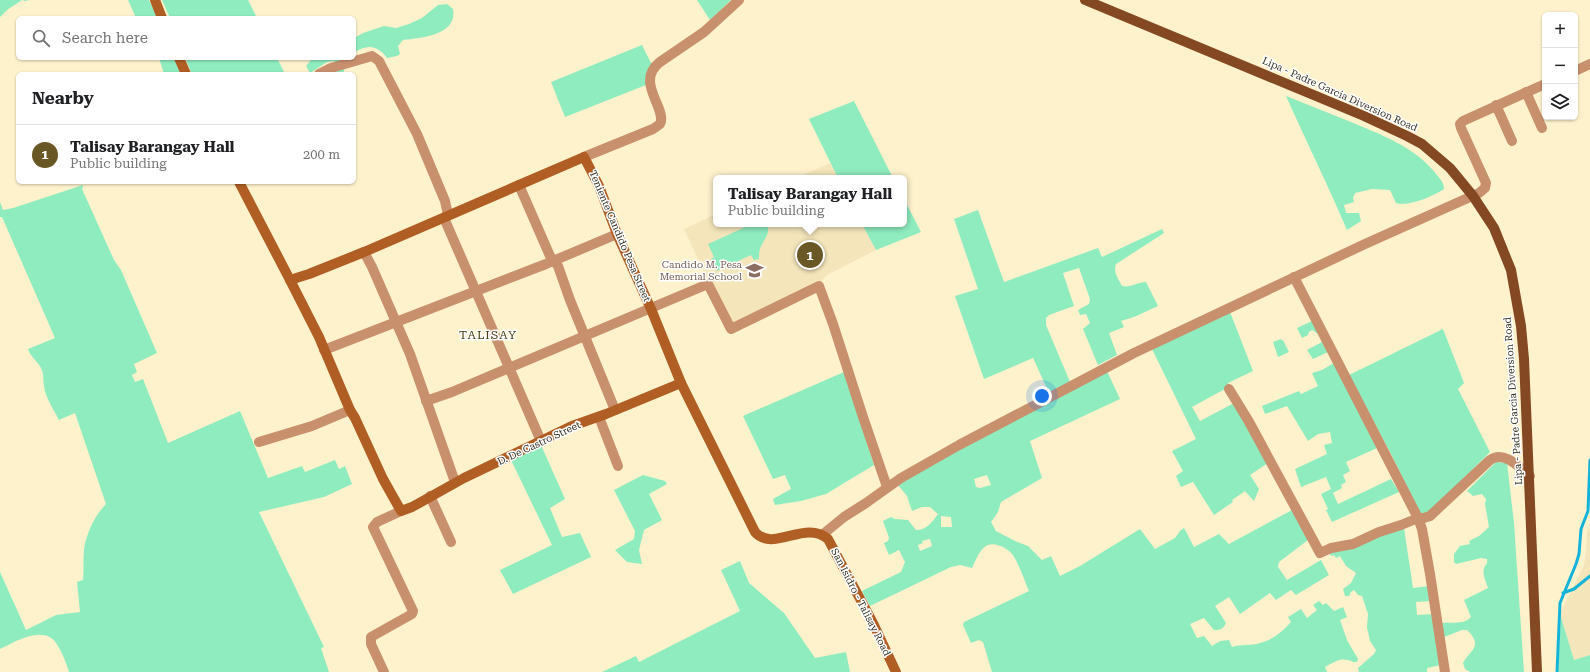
<!DOCTYPE html>
<meta charset="utf-8">
<style>
body{margin:0;font-family:"Roboto Serif",serif;background:#f6f6f6;color:#202124}
.controls{position:absolute;right:12px;top:12px;display:grid;overflow:hidden;border-radius:6px;box-shadow:0 1px 3px #0004}
.controls button{width:36px;height:36px;display:grid;place-items:center;padding:0;border:0;border-bottom:1px solid #e0e0e0;background:#fff;color:#202124;font:20px sans-serif}
.you{position:absolute;left:1042px;top:396px;width:14px;height:14px;margin:-10px;border:3px solid #fff;border-radius:50%;background:#1a73e8;box-shadow:0 0 0 6px #1a73e833}
.badge{display:grid;place-items:center;width:26px;height:26px;border-radius:50%;background:#695825;color:#fff;font-size:13px;font-weight:700}
.pin{position:absolute;translate:-50% -50%;border:2px solid #fff;box-shadow:0 1px 4px #0006}
.popup{position:absolute;left:713px;top:175px;width:194px;height:52px;box-sizing:border-box;display:grid;place-content:center;border-radius:6px;background:#fff;filter:drop-shadow(0 1px 3px #0005);font-size:13px;white-space:nowrap;color:#757577}
.popup b{font-size:15px;color:#202124}
.popup::after{content:'';position:absolute;left:50%;top:100%;margin-left:-8px;border:8px solid transparent;border-top-color:#fff}
.list{margin:0;padding:0;list-style:none}
h2{display:flex;justify-content:space-between;align-items:center;height:52px;margin:0;padding:0 16px;font-size:17px}
h2 small{font-size:13px;font-weight:400;color:#757577}
.list li{display:grid;grid-template-columns:26px 1fr auto;gap:12px;align-items:center;box-sizing:border-box;height:60px;padding:0 16px;border-top:1px solid #e0e0e0}
.list b{display:block;font-size:15px;white-space:nowrap}
.list p{margin:0;font-size:13px;white-space:nowrap;color:#757577}
.list em{font-size:13px;font-style:normal;color:#757577}
.icon{flex:none;width:22px;height:22px;fill:none;stroke:currentColor;stroke-width:2;stroke-linecap:round;stroke-linejoin:round}
.map{position:relative;flex:none;width:1590px;height:672px;overflow:hidden}
.search{position:absolute;background:#fff;box-shadow:0 1px 3px #0004;left:16px;top:16px;width:340px;height:44px;display:flex;align-items:center;gap:10px;box-sizing:border-box;padding:0 14px;border-radius:6px;color:#757577;font-size:15px}
.panel{position:absolute;background:#fff;box-shadow:0 1px 3px #0004;left:16px;top:72px;width:340px;height:112px;border-radius:6px}
.map>svg:first-child{display:block}
.built{fill:#f4e5ba}
.green{fill:#8fecbf;fill-rule:evenodd}
.lines{fill:none;stroke-linecap:round;stroke-linejoin:round}
.stream{stroke:#14b3d9;stroke-width:3}
.street{stroke:#c9906e;stroke-width:10}
.secondary{stroke:#b05e24;stroke-width:10}
.primary{stroke:#844923;stroke-width:10}
.labels{text-anchor:middle;dominant-baseline:central;stroke-width:3;stroke-linejoin:round;paint-order:stroke}
.street-label{font-size:10px;fill:#363123;stroke:#fff}
.education-label{font-size:10px;fill:#785e54;stroke:#fff;text-anchor:end}
.quarter-label{font-size:12px;letter-spacing:1px;fill:#493b12;stroke:#fff}
</style>
<div class="map">
<svg width="1590" height="672" viewBox="0 0 1590 672">
<rect width="100%" height="100%" fill="#fef2cd"/>
<g class="built">
<path d="M 830,163 L 838,178 L 796,178 Z"/>
<path d="M 716,214 L 716,224 L 862,224 L 876,250 L 827,275 L 822,280 L 822,282 L 734,326 L 708,280 L 684,229 Z"/>
<path d="M 1590,522 L 1590,655 L 1574,660 L 1561,617 L 1561,612 L 1584,565 L 1586,552 L 1587,531 Z"/>
</g>
<g class="green">
<path d="M 0,0 L 29,0 L 25,1 L 22,0 L 7,10 L 0,17 Z"/>
<path d="M 128,0 L 149,0 L 158,18 L 136,18 Z"/>
<path d="M 162,0 L 248,0 L 257,18 L 170,18 Z"/>
<path d="M 697,0 L 731,0 L 710,20 Z"/>
<path d="M 447,4 L 453,9 C 458,35 421,38 403,40 L 398,46 L 400,54 L 397,56 L 387,58 C 377,45 367,44 354,53 L 354,38 L 363,33 L 384,26 L 396,28 L 409,24 L 422,18 L 438,5 Z"/>
<path d="M 642,45 L 652,65 L 646,85 L 565,117 L 551,82 Z"/>
<path d="M 159,58 L 174,58 L 181,74 L 164,74 Z"/>
<path d="M 185,58 L 277,58 L 285,74 L 192,74 Z"/>
<path d="M 315,58 L 348,58 L 343,74 L 326,74 L 337,63 L 334,61 L 327,62 L 310,73 L 306,66 L 311,60 Z"/>
<path d="M 1286,96 C 1306,104 1326,112 1346,120 C 1379,134 1415,146 1437,175 C 1441,180 1444,183 1444,189 C 1434,196 1408,207 1396,203 L 1390,190 L 1372,189 L 1355,193 L 1353,198 L 1354,202 L 1344,205 L 1346,213 L 1359,213 L 1361,221 L 1347,230 C 1328,185 1306,141 1286,96 Z"/>
<path d="M 854,101 L 893,178 L 838,178 L 809,119 Z"/>
<path d="M 83,185 L 82,189 L 114,260 L 121,270 L 157,353 L 134,364 L 137,372 L 132,375 L 135,382 L 143,379 L 168,443 L 240,411 L 268,478 L 302,466 L 305,472 L 335,460 L 339,469 L 345,466 L 352,484 L 324,497 L 259,512 L 324,647 L 321,648 L 329,672 L 69,672 C 66,663 63,654 58,646 C 46,623 16,641 0,649 L 0,572 L 26,630 L 56,615 L 80,612 L 77,582 L 83,580 C 84,570 83,559 84,549 C 87,532 94,517 106,504 L 75,413 L 59,420 C 54,410 45,397 44,386 C 43,380 44,376 42,370 C 39,362 31,358 28,349 L 55,338 L 2,217 L 0,217 L 0,202 L 3,210 L 13,208 Z"/>
<path d="M 904,199 L 921,232 L 876,250 L 862,224 L 904,224 Z"/>
<path d="M 978,210 L 1004,282 L 1098,248 L 1102,257 L 1162,229 L 1164,233 L 1116,264 C 1113,272 1118,278 1122,286 C 1131,288 1137,282 1146,282 L 1158,306 L 1134,317 L 1121,321 L 1124,327 L 1109,333 L 1117,355 L 1098,365 L 1083,329 L 1090,323 L 1086,314 L 1080,315 L 1078,310 L 1089,304 L 1090,299 L 1079,268 L 1063,273 L 1074,306 L 1049,315 L 1046,318 L 1046,325 L 1070,382 L 1049,393 L 1033,358 L 984,379 L 955,296 L 978,289 L 954,219 Z"/>
<path d="M 752,224 L 767,224 C 771,234 763,240 760,249 C 759,252 759,255 759,259 L 754,260 L 751,255 L 717,271 L 711,259 L 714,257 L 708,244 Z"/>
<path d="M 1230,312 L 1253,371 L 1228,383 L 1229,385 L 1225,389 L 1192,407 L 1200,421 L 1234,403 L 1268,463 L 1250,475 L 1259,489 L 1254,501 L 1245,491 L 1232,500 L 1233,502 L 1214,515 L 1193,482 L 1181,487 L 1176,476 L 1183,471 L 1172,451 L 1196,439 L 1152,349 Z"/>
<path d="M 1312,321 L 1319,333 L 1317,333 L 1312,330 L 1309,332 L 1308,335 L 1302,338 L 1297,328 Z"/>
<path d="M 1443,329 L 1464,383 L 1458,389 L 1490,452 L 1429,513 L 1420,513 L 1392,456 L 1349,375 Z"/>
<path d="M 1281,339 L 1282,341 L 1283,340 L 1289,352 L 1278,357 L 1273,342 Z"/>
<path d="M 1322,342 L 1328,352 L 1313,359 L 1307,350 Z"/>
<path d="M 1334,363 L 1377,448 L 1346,462 L 1350,471 L 1343,475 L 1346,482 L 1341,485 L 1342,488 L 1333,493 L 1338,504 L 1391,479 L 1399,492 L 1332,522 L 1326,510 L 1328,509 L 1321,494 L 1331,489 L 1326,477 L 1301,487 L 1295,469 L 1327,454 L 1324,445 L 1332,443 L 1330,432 L 1318,434 L 1308,441 L 1287,406 L 1265,414 L 1262,406 L 1299,391 L 1301,394 L 1318,386 L 1312,373 L 1322,370 Z"/>
<path d="M 1107,371 L 1120,399 L 1030,441 L 1042,478 L 1001,502 L 998,512 L 991,522 L 996,531 L 1015,541 L 1028,546 L 1042,560 L 1051,556 L 1060,576 L 1080,566 L 1140,529 L 1155,549 L 1175,538 L 1180,531 L 1184,528 L 1194,547 L 1219,534 L 1229,544 L 1292,510 L 1308,540 L 1279,562 L 1278,567 L 1287,580 L 1321,560 L 1329,575 L 1296,595 L 1291,590 L 1276,600 L 1270,593 L 1240,614 L 1229,597 L 1215,606 L 1226,623 C 1223,629 1221,630 1214,630 L 1204,618 L 1190,624 L 1197,638 L 1204,636 L 1212,646 L 1220,641 L 1229,640 L 1232,647 C 1242,644 1251,646 1260,643 C 1274,639 1282,632 1291,622 L 1288,617 L 1301,609 L 1307,618 L 1317,610 L 1313,605 L 1319,601 L 1323,605 L 1326,603 L 1334,611 L 1343,607 L 1347,617 L 1340,620 L 1347,640 L 1358,659 L 1357,662 L 1354,662 C 1339,657 1339,660 1325,667 L 1327,672 L 992,672 L 983,642 L 979,640 L 971,643 L 963,625 L 964,622 L 1029,591 C 1025,582 1018,561 1012,554 C 1009,550 1004,547 1000,546 C 983,539 978,556 972,568 L 960,565 L 951,567 L 870,606 L 862,591 L 901,572 L 905,562 L 899,550 L 889,555 L 884,543 L 888,541 L 889,538 L 883,521 L 891,517 L 895,519 L 908,520 L 916,530 C 927,530 932,522 938,514 L 930,507 L 922,507 L 912,511 L 907,496 L 898,485 L 940,460 ZM 987,475 L 991,485 L 980,488 L 976,487 L 974,479 ZM 941,516 L 951,517 L 952,527 L 941,527 ZM 930,539 L 932,546 L 920,551 L 918,545 L 923,543 L 922,541 Z"/>
<path d="M 844,372 L 874,465 L 826,494 L 801,501 L 775,505 L 773,499 L 791,489 L 785,475 L 773,479 L 743,416 Z"/>
<path d="M 541,445 L 565,499 L 550,508 L 562,537 L 580,533 L 591,557 L 513,594 L 500,570 L 552,545 L 511,460 Z"/>
<path d="M 1496,462 L 1507,463 L 1514,523 L 1524,672 L 1470,672 L 1465,669 L 1463,663 C 1470,650 1484,646 1467,630 L 1462,630 L 1444,637 L 1442,623 C 1451,622 1464,625 1471,617 L 1464,600 L 1488,588 C 1486,581 1482,575 1484,568 C 1486,564 1488,564 1487,559 L 1481,558 L 1456,564 L 1454,562 L 1454,554 L 1460,546 L 1470,544 L 1469,541 L 1479,536 L 1489,527 L 1485,504 L 1486,499 L 1482,494 L 1473,496 L 1467,491 Z"/>
<path d="M 643,475 L 665,481 L 667,484 L 649,494 L 662,520 L 644,530 L 639,550 L 642,564 L 627,562 L 615,550 L 634,539 L 635,531 L 614,490 Z"/>
<path d="M 1404,528 L 1413,588 L 1429,586 L 1431,601 L 1416,602 L 1417,615 L 1434,614 L 1441,665 L 1427,668 L 1427,672 L 1359,672 L 1358,668 L 1374,654 L 1376,650 L 1370,641 L 1367,627 L 1368,614 L 1362,596 L 1358,595 L 1354,590 L 1351,592 L 1349,596 L 1345,596 L 1343,589 L 1351,583 L 1356,573 L 1346,566 L 1340,556 L 1336,558 L 1334,555 L 1331,556 L 1329,552 Z"/>
<path d="M 740,561 L 749,583 L 784,613 L 815,658 L 846,652 L 850,672 L 602,672 L 636,656 L 639,662 L 740,611 L 721,570 Z"/>
<path d="M 1561,617 L 1574,660 L 1590,655 L 1590,672 L 1558,672 Z"/>
</g>
<g class="lines">
<g class="stream">
<path d="M 1563,593 L 1574,589 L 1590,576"/>
<path d="M 1557,672 L 1560,603 L 1576,564 L 1579,554 L 1581,529 L 1588,511 L 1590,460"/>
</g>
<g class="street">
<path d="M 1575,71 L 1590,64"/>
<path d="M 319,74 L 331,68 L 372,56 L 379,61 L 417,134 L 445,201 L 448,215"/>
<path d="M 1526,92 L 1542,128"/>
<path d="M 1496,105 L 1512,141"/>
<path d="M 584,157 L 653,129 L 660,124 C 668,109 634,82 660,62 L 704,32 L 739,0"/>
<path d="M 519,185 L 550,256 L 558,266 L 570,300 L 615,410"/>
<path d="M 444,218 L 541,441"/>
<path d="M 364,252 L 372,267 L 410,354 L 455,482"/>
<path d="M 1294,277 L 1418,518 L 1422,529 L 1430,574 L 1445,672"/>
<path d="M 324,350 L 546,264 L 617,234"/>
<path d="M 1229,389 L 1248,420 L 1320,553 L 1331,548 L 1353,544 L 1379,532 L 1401,525 L 1418,518 L 1424,518 L 1430,516 L 1490,460 C 1504,450 1519,467 1530,476"/>
<path d="M 426,401 L 452,392 L 708,284 L 731,329 L 819,286 L 833,324 L 863,417 L 887,487"/>
<path d="M 599,417 L 618,466"/>
<path d="M 259,442 L 312,426 L 350,410"/>
<path d="M 430,496 L 451,542"/>
<path d="M 822,535 L 844,517 L 866,503 L 901,478 L 959,445 L 1134,353 L 1365,244 L 1479,193 L 1485,188 L 1486,183 L 1461,128 L 1460,124 L 1463,121 L 1545,84"/>
<path d="M 384,672 L 371,644 L 371,637 L 412,614 L 413,611 L 373,527 L 377,522 L 401,511"/>
</g>
<g class="secondary">
<path d="M 155,0 L 162,18"/>
<path d="M 179,58 L 186,74"/>
<path d="M 239,182 L 290,280 L 309,274 L 364,252 L 584,157 L 599,186 L 617,234 L 651,309 L 681,383 L 755,532 C 773,553 805,519 828,539 L 873,623 L 896,672"/>
<path d="M 290,280 L 319,337 L 350,410 L 355,418 L 383,479 L 401,511 L 412,507 L 464,478 L 572,426 L 606,414 L 681,383"/>
</g>
<path class="primary" d="M 1085,0 L 1364,116 L 1407,136 L 1422,144 L 1450,168 L 1473,196 L 1494,228 L 1511,270 L 1521,326 L 1524,359 L 1537,672"/>
</g>
<defs>
<symbol id="school-bare" viewBox="-9 -9 18 18"><path d="M0-5L7-2L0 1L-7-2ZM-4 1L0 2.5L4 1V4Q0 6-4 4Z" fill="#8d6e63" stroke="#fff" stroke-width="2.5" paint-order="stroke"/></symbol>
</defs>
<g fill-rule="evenodd">
<use href="#school-bare" x="742" y="258" width="25" height="25"/>
</g>
<g class="labels">
<g class="street-label">
<text transform="translate(1340 94) rotate(24)">Lipa - Padre Garcia Diversion Road</text>
<text transform="translate(620 236) rotate(67)">Teniente Candido Pesa Street</text>
<text transform="translate(1513 401) rotate(-94)">Lipa - Padre Garcia Diversion Road</text>
<text transform="translate(539 443) rotate(-25)">D. De Castro Street</text>
<text transform="translate(861 602) rotate(63)">San Isidro - Talisay Road</text>
</g>
<g class="education-label">
<text x="742" y="264">Candido M. Pesa<tspan x="742" dy="12">Memorial School</tspan></text>
</g>
<g class="quarter-label">
<text x="488" y="335">TALISAY</text>
</g>
</g>
</svg>
<div class="controls">
<button>+</button>
<button>−</button>
<button><svg class="icon" aria-label="layers" viewBox="0 0 24 24"><path d="M12 4l9 5-9 5-9-5zM3 14l9 5 9-5"/></svg></button>
</div>
<div class="you"></div>
<div class="pin badge" style="left:810px;top:255px">1</div>
<div class="popup"><b>Talisay Barangay Hall</b>Public building</div>
<div class="search"><svg class="icon" aria-label="search" viewBox="0 0 24 24"><circle cx="10" cy="10" r="6"/><path d="M15 15l6 6"/></svg>Search here</div>
<section class="panel">
<h2>Nearby<small></small></h2>
<ul class="list">
<li><span class="badge">1</span><div><b>Talisay Barangay Hall</b><p>Public building</p></div><em>200 m</em></li>
</ul>
</section>
</div>
